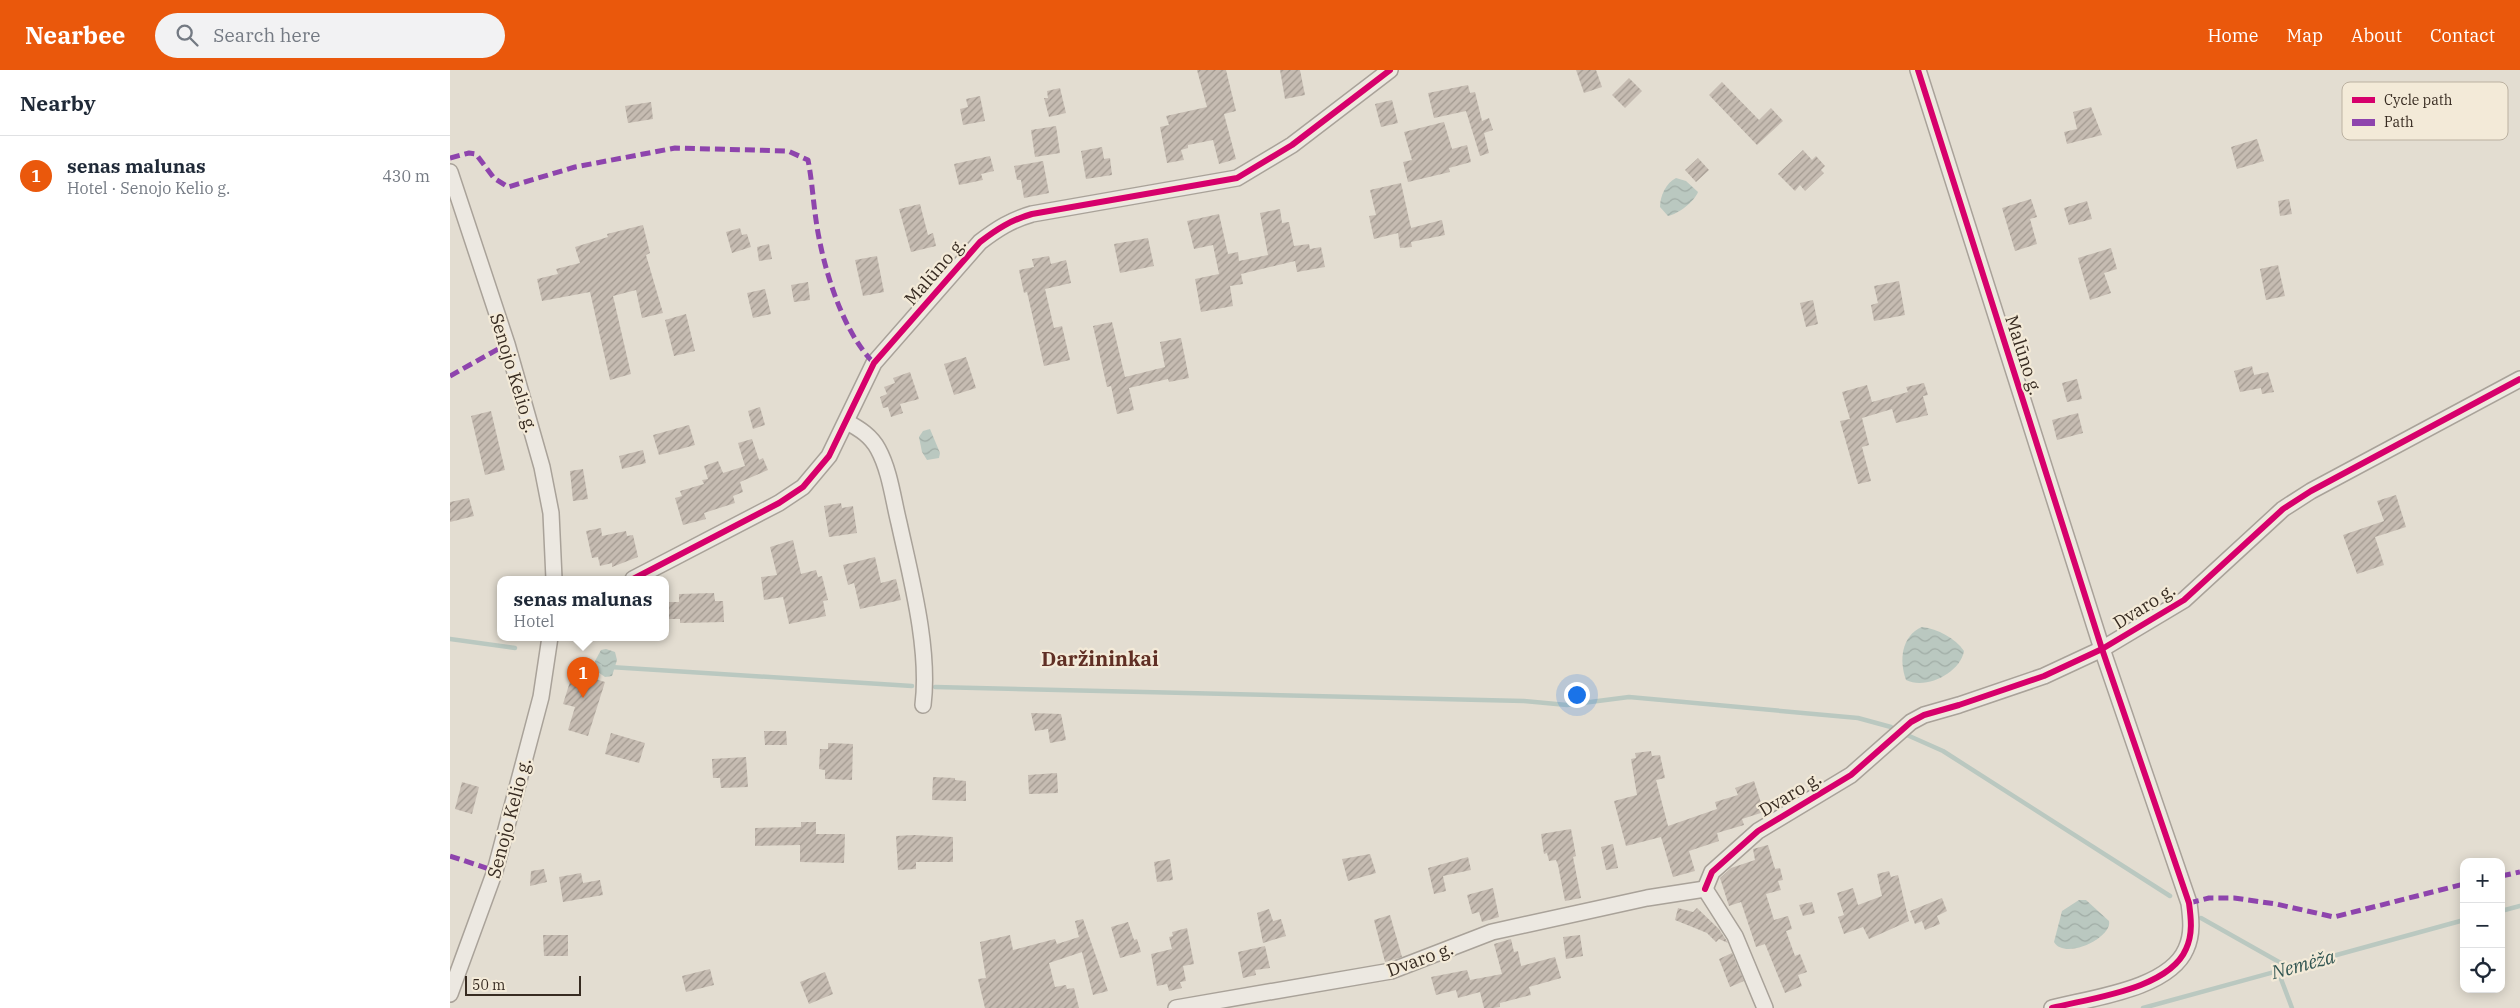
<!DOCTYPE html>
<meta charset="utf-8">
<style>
body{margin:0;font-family:"IBM Plex Serif",serif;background:#f2f2f3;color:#1f2937}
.controls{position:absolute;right:15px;bottom:15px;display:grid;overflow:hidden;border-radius:10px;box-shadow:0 2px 12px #0003}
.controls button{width:45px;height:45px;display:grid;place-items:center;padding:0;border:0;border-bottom:1px solid #e0e1e3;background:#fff;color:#1f2937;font:25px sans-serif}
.scale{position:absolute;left:15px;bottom:12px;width:116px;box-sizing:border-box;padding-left:5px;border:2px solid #372b21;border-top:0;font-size:14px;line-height:18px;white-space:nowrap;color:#372b21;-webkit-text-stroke:4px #f3ead8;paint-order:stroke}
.you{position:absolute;left:1126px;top:624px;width:18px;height:18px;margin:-12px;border:4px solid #fff;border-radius:50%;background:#1a73e8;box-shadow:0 0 0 8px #1a73e833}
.badge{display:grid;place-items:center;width:32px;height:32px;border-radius:50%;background:#ea580c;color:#fff;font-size:16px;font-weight:700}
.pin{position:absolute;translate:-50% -41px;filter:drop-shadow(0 1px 2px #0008)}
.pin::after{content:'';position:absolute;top:26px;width:18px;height:15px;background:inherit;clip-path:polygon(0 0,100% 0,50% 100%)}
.popup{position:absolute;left:47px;top:506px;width:172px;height:65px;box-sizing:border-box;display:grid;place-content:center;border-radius:10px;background:#fff;filter:drop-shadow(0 1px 4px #0005);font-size:16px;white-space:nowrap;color:#747a83}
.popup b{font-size:19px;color:#1f2937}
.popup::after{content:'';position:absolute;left:50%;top:100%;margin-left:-10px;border:10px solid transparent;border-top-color:#fff}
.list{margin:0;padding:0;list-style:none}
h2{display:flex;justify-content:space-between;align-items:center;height:65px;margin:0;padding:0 20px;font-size:21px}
h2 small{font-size:16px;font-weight:400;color:#747a83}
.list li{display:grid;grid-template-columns:32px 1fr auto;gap:15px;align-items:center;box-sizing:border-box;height:80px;padding:0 20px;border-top:1px solid #e0e1e3}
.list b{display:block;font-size:19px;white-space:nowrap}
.list p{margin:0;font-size:16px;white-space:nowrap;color:#747a83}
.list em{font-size:16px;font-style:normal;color:#747a83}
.icon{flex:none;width:28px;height:28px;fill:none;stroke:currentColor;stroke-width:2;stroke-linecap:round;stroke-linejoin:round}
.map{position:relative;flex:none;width:2070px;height:938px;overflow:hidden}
header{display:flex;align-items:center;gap:30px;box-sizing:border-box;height:70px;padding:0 25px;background:#ea580c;color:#fff}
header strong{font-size:24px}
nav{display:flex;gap:28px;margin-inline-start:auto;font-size:18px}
.search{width:350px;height:45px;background:#f2f2f3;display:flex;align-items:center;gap:12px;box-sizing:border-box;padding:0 18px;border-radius:28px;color:#747a83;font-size:19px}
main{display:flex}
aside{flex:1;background:#fff}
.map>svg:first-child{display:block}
.water{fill:url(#water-waves)}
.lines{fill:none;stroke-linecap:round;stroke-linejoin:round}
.stream{stroke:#bac8c0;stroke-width:4.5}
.building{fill:url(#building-hatch)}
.street-casing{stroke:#a9a299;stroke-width:18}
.street{stroke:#ece8e1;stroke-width:15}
.quiet{stroke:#8e44ad;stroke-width:5;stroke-dasharray:10 5;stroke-linecap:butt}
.cycleway-casing{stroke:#f3ead8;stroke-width:9}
.cycleway{stroke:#d6006c;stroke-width:6}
.labels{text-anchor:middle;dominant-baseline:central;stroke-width:4.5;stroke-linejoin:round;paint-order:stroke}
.street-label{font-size:18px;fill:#372b21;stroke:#f3ead8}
.water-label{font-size:19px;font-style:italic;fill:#325652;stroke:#f3ead8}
.quarter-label{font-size:20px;font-weight:bold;fill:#602f24;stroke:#f3ead8}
.key{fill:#f3ead8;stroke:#bbb1a1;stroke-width:1}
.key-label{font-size:14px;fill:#372b21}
</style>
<header>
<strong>Nearbee</strong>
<div class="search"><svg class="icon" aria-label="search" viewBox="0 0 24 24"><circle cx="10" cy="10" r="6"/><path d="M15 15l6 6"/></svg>Search here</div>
<nav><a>Home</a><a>Map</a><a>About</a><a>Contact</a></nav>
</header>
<main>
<aside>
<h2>Nearby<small></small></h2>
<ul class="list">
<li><span class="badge">1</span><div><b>senas malunas</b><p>Hotel · Senojo Kelio g.</p></div><em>430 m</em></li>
</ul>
</aside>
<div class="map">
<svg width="2070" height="938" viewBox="0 0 2070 938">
<defs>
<pattern id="water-waves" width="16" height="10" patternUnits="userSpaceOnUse" patternTransform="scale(1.25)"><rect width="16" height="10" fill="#bac8c0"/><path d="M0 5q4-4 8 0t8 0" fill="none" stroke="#a0aca5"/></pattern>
<pattern id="building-hatch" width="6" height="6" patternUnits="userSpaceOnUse" patternTransform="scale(1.25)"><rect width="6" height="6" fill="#c6bcb2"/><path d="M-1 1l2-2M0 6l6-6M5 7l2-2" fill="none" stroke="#a29990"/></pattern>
</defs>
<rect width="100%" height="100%" fill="#e3ddd1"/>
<g class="water">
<path d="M 1226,108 L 1236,111 L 1248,122 C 1244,132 1228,144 1218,146 L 1210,137 C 1210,126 1216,113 1226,108 Z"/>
<path d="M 480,359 L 490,383 L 489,388 L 477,390 L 472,382 L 469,367 L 473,361 Z"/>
<path d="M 1472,557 C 1488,559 1505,568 1514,581 C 1510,603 1476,620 1456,610 C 1449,591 1451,566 1472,557 Z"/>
<path d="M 156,579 L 165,582 L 167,590 L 162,606 L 155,607 L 145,600 L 145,591 L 151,580 Z"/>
<path d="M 1629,830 L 1636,830 L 1659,851 C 1663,867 1615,891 1604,872 L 1612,841 Z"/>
</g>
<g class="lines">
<g class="stream">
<path d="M 0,569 L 65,578"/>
<path d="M 129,593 L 150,596"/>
<path d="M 160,597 L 462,616"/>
<path d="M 485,617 L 1074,631 L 1117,635 L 1179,627 L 1408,648 L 1441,657"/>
<path d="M 1457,665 L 1493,681 L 1720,826"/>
<path d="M 2051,841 L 2070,836"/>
<path d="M 1751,848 L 1838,897"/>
<path d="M 1831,909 L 1842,938"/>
<path d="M 1693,938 L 2014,850"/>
</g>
</g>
<g class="building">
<path d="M 747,0 L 776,0 L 786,41 L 774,44 L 786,89 L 769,94 L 763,70 L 738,75 L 738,78 L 731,80 L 734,90 L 717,93 L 710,57 L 719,55 L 716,46 L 757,37 Z"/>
<path d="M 830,0 L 850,0 L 855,25 L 835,29 Z"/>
<path d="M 1126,0 L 1146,0 L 1152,17 L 1134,23 Z"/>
<path d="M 1179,8 L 1192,21 L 1175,38 L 1162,25 Z"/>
<path d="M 1272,12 L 1309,50 L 1321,38 L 1333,51 L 1307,75 L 1259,25 Z"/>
<path d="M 1018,15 L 1020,23 L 1025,22 L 1032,51 L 1039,48 L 1043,60 L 1034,63 L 1039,83 L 1030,86 L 1016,41 L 984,48 L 978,23 Z"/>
<path d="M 610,18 L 616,43 L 599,47 L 594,28 L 598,28 L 597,21 Z"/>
<path d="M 530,26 L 535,51 L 513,55 L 510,39 L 518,37 L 516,29 Z"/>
<path d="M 942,30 L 948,53 L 931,57 L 925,34 Z"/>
<path d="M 201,32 L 203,49 L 178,53 L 175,36 Z"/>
<path d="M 1641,37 L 1652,65 L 1617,74 L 1614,62 L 1627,59 L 1623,42 Z"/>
<path d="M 994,52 L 1002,79 L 1017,75 L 1021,92 L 999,98 L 1000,102 L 958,112 L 953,92 L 962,90 L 954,62 Z"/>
<path d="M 606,56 L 610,83 L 585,87 L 581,60 Z"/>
<path d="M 1807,69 L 1814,91 L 1787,99 L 1781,77 Z"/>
<path d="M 652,77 L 654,89 L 660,88 L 662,105 L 636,109 L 631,81 Z"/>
<path d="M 1353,80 L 1362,90 L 1366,86 L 1375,96 L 1371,100 L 1374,103 L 1355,121 L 1350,115 L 1345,121 L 1328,104 Z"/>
<path d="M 540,86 L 544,101 L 531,104 L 533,110 L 509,115 L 504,94 Z"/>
<path d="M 1248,88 L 1259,100 L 1246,112 L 1235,100 Z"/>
<path d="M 593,91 L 599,123 L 574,128 L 571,110 L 567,110 L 564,96 Z"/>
<path d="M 951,113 L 961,158 L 992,150 L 995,165 L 961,172 L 962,177 L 950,178 L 948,163 L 924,169 L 919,146 L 926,145 L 920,120 Z"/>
<path d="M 1581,129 L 1587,147 L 1580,149 L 1587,174 L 1565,181 L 1552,138 Z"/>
<path d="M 1839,129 L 1842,144 L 1830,146 L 1828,131 Z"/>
<path d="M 1637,131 L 1642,149 L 1619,155 L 1614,138 Z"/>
<path d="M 470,134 L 478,165 L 483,163 L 486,176 L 461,182 L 449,139 Z"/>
<path d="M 830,139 L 832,153 L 839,152 L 844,176 L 859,174 L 860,179 L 871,177 L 875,197 L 847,202 L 845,191 L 791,204 L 793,214 L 780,216 L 783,236 L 751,242 L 745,209 L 769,204 L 763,175 L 744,179 L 737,151 L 769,144 L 778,184 L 788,182 L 789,191 L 818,185 L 810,143 Z"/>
<path d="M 193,155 L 200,183 L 196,185 L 213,243 L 192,248 L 186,220 L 163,226 L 181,304 L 160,310 L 140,222 L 92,231 L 87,209 L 108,204 L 106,199 L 130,193 L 125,177 L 158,167 L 157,164 Z"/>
<path d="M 290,158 L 292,165 L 297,164 L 301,177 L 282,183 L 276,162 Z"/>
<path d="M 698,168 L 704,196 L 670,203 L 664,174 Z"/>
<path d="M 319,174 L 322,189 L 309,191 L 307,177 Z"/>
<path d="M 1661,178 L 1667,199 L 1654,203 L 1661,223 L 1640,230 L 1628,188 Z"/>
<path d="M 427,186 L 434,222 L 413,226 L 405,190 Z"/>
<path d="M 599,186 L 601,194 L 616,190 L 621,213 L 595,219 L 604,258 L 612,256 L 620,290 L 594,296 L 577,222 L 574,223 L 569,200 L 584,197 L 582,189 Z"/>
<path d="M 1828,195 L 1835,226 L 1816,230 L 1810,199 Z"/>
<path d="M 1449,211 L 1455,245 L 1424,251 L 1421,235 L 1428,233 L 1424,216 Z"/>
<path d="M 358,212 L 360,230 L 344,232 L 341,215 Z"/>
<path d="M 315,219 L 321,244 L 303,248 L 297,223 Z"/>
<path d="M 1363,230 L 1368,254 L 1356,257 L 1350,233 Z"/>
<path d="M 236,244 L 245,281 L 224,286 L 215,250 Z"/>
<path d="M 662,252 L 675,307 L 715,297 L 710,272 L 731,268 L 739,308 L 719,312 L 718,309 L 679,318 L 684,340 L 667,344 L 661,316 L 657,317 L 643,256 Z"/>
<path d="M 516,287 L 526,318 L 504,325 L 494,294 Z"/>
<path d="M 1802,296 L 1804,305 L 1818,302 L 1824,322 L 1812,324 L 1811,318 L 1790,322 L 1784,301 Z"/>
<path d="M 460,302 L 469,329 L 450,334 L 453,343 L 441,347 L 438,337 L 433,338 L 430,327 L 437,324 L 434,317 L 445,313 L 443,308 Z"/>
<path d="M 1627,309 L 1632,329 L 1617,332 L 1612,313 Z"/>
<path d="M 1474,313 L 1478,325 L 1473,326 L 1478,345 L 1446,353 L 1442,339 L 1412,348 L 1419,375 L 1412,377 L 1421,411 L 1408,414 L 1390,351 L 1400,349 L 1392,322 L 1417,315 L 1422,332 L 1458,322 L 1456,317 Z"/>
<path d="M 310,337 L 315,355 L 303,359 L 298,341 Z"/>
<path d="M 41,341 L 55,400 L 35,405 L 21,346 Z"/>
<path d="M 1628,343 L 1633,363 L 1607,370 L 1602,350 Z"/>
<path d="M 239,355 L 245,375 L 209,385 L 203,365 Z"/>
<path d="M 302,369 L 309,390 L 313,388 L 318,400 L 290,412 L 293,422 L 283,426 L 285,433 L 254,443 L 256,449 L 233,455 L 225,428 L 232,426 L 230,421 L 254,414 L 252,410 L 258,409 L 254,396 L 268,391 L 273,403 L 295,396 L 288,373 Z"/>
<path d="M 193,380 L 196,393 L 172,399 L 169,386 Z"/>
<path d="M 133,399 L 138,429 L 123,431 L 120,401 Z"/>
<path d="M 1946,425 L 1956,457 L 1925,467 L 1934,495 L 1907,504 L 1893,465 L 1934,451 L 1927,431 Z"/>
<path d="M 19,428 L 24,446 L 0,452 L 0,432 Z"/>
<path d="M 391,433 L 392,438 L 403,436 L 407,463 L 379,467 L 374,436 Z"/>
<path d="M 151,458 L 152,466 L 176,461 L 177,466 L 183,465 L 188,487 L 162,497 L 162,493 L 150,496 L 148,487 L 142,488 L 136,461 Z"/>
<path d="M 343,470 L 351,504 L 366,500 L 368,507 L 372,506 L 378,530 L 373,531 L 376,546 L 339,554 L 333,527 L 314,530 L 311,507 L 327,505 L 320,477 Z"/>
<path d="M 425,487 L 431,513 L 446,509 L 451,530 L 410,539 L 404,513 L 398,515 L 393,495 Z"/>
<path d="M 264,523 L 265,531 L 273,531 L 274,552 L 230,553 L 230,549 L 216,549 L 216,532 L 229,532 L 229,524 Z"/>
<path d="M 123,602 L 155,612 L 138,666 L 118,660 L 125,637 L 113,634 Z"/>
<path d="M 581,643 L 611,644 L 616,670 L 600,673 L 598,659 L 585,661 Z"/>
<path d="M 314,661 L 336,661 L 337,675 L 315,675 Z"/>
<path d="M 161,663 L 195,673 L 189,693 L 155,684 Z"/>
<path d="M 378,673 L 403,674 L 402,710 L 375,709 L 375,700 L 369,699 L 370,679 L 378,679 Z"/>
<path d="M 1201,681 L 1202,686 L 1210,685 L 1215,708 L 1206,710 L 1218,756 L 1267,739 L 1265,732 L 1288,725 L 1285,718 L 1304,711 L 1314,742 L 1292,749 L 1294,755 L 1267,763 L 1269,771 L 1239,781 L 1245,801 L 1223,807 L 1211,767 L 1176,776 L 1164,731 L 1187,725 L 1181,689 L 1186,688 L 1185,683 Z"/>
<path d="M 296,687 L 298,717 L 271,718 L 270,708 L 263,708 L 262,689 Z"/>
<path d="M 607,703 L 608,723 L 579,724 L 578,705 Z"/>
<path d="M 483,707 L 505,708 L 505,710 L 516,711 L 516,731 L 482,730 Z"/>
<path d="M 12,712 L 29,717 L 22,744 L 5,739 Z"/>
<path d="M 351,752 L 366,752 L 366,764 L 395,764 L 394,793 L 350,792 L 350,775 L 305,776 L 305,758 L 351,757 Z"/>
<path d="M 1121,759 L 1126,786 L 1123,787 L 1131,828 L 1115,831 L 1108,795 L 1106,790 L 1099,791 L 1097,783 L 1094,784 L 1091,764 Z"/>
<path d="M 464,765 L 503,767 L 503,792 L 466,792 L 466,799 L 448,800 L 446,766 Z"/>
<path d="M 1163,774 L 1168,798 L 1156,800 L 1151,777 Z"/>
<path d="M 1318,775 L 1325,799 L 1330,798 L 1333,810 L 1328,811 L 1331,820 L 1316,824 L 1324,850 L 1338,846 L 1342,859 L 1336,861 L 1345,886 L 1350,884 L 1357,902 L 1348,905 L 1352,916 L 1335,923 L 1315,874 L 1306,877 L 1291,832 L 1279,836 L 1270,808 L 1281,798 L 1305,790 L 1303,779 Z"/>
<path d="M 920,784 L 926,803 L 898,811 L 892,789 Z"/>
<path d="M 1018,787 L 1021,800 L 993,806 L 996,821 L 984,824 L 978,798 Z"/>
<path d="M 720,789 L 723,810 L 707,812 L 704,792 Z"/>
<path d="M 94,799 L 97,812 L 80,816 L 81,801 Z"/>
<path d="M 1439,801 L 1441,807 L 1448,805 L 1459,851 L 1419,869 L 1413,857 L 1394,864 L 1388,847 L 1394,845 L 1387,823 L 1403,818 L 1408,835 L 1432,826 L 1427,804 Z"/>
<path d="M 131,803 L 133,813 L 150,810 L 153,825 L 113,832 L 109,807 Z"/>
<path d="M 1043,818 L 1049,847 L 1032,852 L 1029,842 L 1022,844 L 1017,825 Z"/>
<path d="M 1492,828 L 1497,841 L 1487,846 L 1490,854 L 1475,860 L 1472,851 L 1465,854 L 1460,841 Z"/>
<path d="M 1362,832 L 1365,843 L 1353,846 L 1349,835 Z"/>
<path d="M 1228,838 L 1243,842 L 1247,838 L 1269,859 L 1278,873 L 1269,869 L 1266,872 L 1257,863 L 1225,850 Z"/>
<path d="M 819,839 L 823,851 L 831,849 L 836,866 L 813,873 L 807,843 Z"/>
<path d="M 940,845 L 952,887 L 935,892 L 924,850 Z"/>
<path d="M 633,849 L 658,921 L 643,925 L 632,882 L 599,893 L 605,917 L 616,915 L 617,919 L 624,918 L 629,938 L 535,938 L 528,909 L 536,908 L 530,872 L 560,865 L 563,880 L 605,869 L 607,874 L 629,867 L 625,851 Z"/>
<path d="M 678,852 L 684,870 L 687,869 L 691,882 L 670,888 L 661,857 Z"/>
<path d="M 737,858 L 744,894 L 733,896 L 736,911 L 730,912 L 732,918 L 719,921 L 717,914 L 707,916 L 701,884 L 722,879 L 719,867 L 723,866 L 722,862 Z"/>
<path d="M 93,865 L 118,865 L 118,886 L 94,886 Z"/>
<path d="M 1130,865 L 1133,886 L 1116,889 L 1113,867 Z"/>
<path d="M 1061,869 L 1064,882 L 1068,881 L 1071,896 L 1105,887 L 1111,908 L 1079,917 L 1081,925 L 1050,933 L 1050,937 L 1043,938 L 1034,938 L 1030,922 L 1008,928 L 1006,920 L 986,925 L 981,907 L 1017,900 L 1020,910 L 1052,904 L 1044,874 Z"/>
<path d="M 815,876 L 820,898 L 805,900 L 806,905 L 793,908 L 788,882 Z"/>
<path d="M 1282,883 L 1294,911 L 1280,917 L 1269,889 Z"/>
<path d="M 260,899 L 264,915 L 236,922 L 232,906 Z"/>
<path d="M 375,902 L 383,924 L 359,934 L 350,912 Z"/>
</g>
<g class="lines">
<defs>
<g id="street">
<path d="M 1468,0 L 1652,579 L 1739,833 C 1741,848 1743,864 1736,879 C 1719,919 1641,928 1602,938"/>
<path d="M 0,102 L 57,274 L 92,397 L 101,443 L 104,509"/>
<path d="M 397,352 C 410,359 421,366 428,379 C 440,401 443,429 449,453 C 461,508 480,579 473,635"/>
<path d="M 183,509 L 329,433 L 353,417 L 379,386 L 424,293 L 530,172 C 547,159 561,150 582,144 L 787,108 L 842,75 L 940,0"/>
<path d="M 1255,819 L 1262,802 L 1308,761 L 1401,705 L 1461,652 L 1474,645 L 1509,635 L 1594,606 L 1652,579 L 1734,530 L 1833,439 L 1861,421 L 2070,309"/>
<path d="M 1255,819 L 1285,866 L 1315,938"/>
<path d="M 0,924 L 45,801 L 91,627 L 100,567"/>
<path d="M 726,938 L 941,901 L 1042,862 L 1197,828 L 1255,819"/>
</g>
</defs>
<use href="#street" class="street-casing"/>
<use href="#street" class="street"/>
<g class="quiet">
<path d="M 0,88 L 19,83 L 26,84 L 44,108 L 58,117 L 125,97 L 225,78 L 338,81 L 358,90 C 362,110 363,130 366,150 C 372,194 392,262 424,293"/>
<path d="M 0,306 L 57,274"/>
<path d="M 0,786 L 45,801"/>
<path d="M 2051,806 L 2070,802"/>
<path d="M 1739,833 L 1759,828 L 1784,828 L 1826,834 L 1884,847 L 2014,814"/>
</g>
<defs>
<g id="cycleway">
<path d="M 1468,0 L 1652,579 L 1739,833 C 1741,848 1743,864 1736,879 C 1719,919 1641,928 1602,938"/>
<path d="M 183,509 L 329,433 L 353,417 L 379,386 L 424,293 L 530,172 C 547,159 561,150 582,144 L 787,108 L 842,75 L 940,0"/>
<path d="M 1255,819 L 1262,802 L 1308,761 L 1401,705 L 1461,652 L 1474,645 L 1509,635 L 1594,606 L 1652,579 L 1734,530 L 1833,439 L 1861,421 L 2070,309"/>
</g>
</defs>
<use href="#cycleway" class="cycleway-casing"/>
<use href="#cycleway" class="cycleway"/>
</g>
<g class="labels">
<g class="street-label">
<text transform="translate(485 201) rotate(-49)">Malūno g.</text>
<text transform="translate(1574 285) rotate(72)">Malūno g.</text>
<text transform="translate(64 303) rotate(73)">Senojo Kelio g.</text>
<text transform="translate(1694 536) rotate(-32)">Dvaro g.</text>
<text transform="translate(1340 724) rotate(-31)">Dvaro g.</text>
<text transform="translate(59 748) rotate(-75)">Senojo Kelio g.</text>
<text transform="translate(970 889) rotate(-20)">Dvaro g.</text>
</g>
<g class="water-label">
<text transform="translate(1853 894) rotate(-15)">Nemėža</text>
</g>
<g class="quarter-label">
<text x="650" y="588">Daržininkai</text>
</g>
</g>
<rect x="1892" y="12" width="166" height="58" rx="8" class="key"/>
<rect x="1902" y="27" width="23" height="6" fill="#d6006c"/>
<rect x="1902" y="49" width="23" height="7" fill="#8e44ad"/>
<g class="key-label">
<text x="1934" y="35">Cycle path</text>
<text x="1934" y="57">Path</text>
</g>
</svg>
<div class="controls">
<button>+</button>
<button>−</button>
<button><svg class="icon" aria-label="locate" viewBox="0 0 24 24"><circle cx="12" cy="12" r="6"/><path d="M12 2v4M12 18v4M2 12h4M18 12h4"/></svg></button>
</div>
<div class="scale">50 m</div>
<div class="you"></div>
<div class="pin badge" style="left:133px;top:628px">1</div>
<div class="popup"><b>senas malunas</b>Hotel</div>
</div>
</main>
